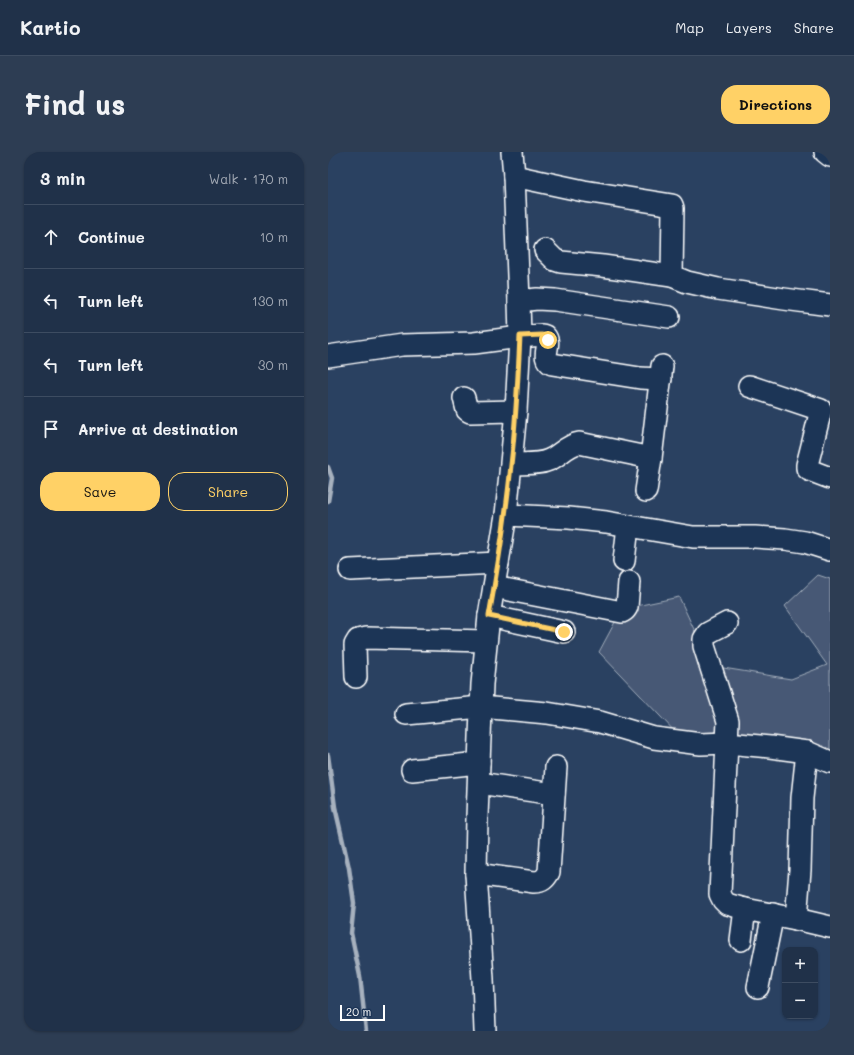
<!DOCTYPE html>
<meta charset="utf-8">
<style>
body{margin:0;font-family:Mali,sans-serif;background:#2d3d53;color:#f1f3f6}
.controls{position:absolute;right:12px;bottom:12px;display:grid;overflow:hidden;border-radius:8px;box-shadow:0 1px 3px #0004}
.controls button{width:36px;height:36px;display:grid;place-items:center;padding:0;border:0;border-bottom:1px solid #3d4c61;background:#203149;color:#f1f3f6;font:20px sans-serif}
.scale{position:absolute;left:12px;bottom:10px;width:45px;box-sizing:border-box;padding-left:4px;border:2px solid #fff;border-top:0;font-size:11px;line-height:14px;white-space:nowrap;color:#fff;-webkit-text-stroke:3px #1d3557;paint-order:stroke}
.stop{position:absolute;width:12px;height:12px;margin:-9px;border:3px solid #ffd166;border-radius:50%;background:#fff}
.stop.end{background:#ffd166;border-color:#fff;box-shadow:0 1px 4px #0008}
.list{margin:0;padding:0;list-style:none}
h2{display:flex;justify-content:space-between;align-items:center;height:52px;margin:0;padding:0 16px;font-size:17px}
h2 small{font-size:13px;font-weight:400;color:#a2a9b4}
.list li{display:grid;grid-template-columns:26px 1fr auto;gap:12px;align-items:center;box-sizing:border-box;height:64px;padding:0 16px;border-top:1px solid #3d4c61}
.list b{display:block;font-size:15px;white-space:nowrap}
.list em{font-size:13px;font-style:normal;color:#a2a9b4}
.actions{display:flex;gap:8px;padding:12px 16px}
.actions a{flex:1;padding:9px 0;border:1px solid #ffd166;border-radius:16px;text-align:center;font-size:14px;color:#ffd166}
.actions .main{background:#ffd166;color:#111}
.icon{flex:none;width:22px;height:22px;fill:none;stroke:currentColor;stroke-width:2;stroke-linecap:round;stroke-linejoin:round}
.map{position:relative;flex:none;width:502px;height:879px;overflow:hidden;border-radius:16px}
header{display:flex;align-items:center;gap:24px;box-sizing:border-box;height:56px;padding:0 20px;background:#203149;border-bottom:1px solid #3d4c61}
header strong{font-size:19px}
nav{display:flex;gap:22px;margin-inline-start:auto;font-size:14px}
.intro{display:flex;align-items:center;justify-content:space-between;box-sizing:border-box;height:96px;padding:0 24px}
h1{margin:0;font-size:28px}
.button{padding:10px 18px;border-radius:16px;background:#ffd166;color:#111;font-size:14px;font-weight:700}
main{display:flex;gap:24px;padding:0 24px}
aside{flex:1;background:#203149;border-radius:16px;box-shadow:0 1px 3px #0004}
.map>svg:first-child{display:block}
.green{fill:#465975;stroke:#a2acba}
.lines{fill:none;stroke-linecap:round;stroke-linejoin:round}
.stream{stroke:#a7b1be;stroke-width:4.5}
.minor-casing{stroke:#fff;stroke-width:24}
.minor{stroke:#1d3557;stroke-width:21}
.route{stroke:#ffd166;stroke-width:5}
</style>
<header>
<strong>Kartio</strong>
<nav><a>Map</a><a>Layers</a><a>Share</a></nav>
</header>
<div class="intro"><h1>Find us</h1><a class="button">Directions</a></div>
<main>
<aside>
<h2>3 min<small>Walk · 170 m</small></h2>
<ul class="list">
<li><svg class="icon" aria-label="ahead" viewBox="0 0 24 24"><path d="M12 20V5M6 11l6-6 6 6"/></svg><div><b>Continue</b></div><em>10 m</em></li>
<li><svg class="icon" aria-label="left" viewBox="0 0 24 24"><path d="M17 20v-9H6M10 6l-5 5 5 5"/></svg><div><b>Turn left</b></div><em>130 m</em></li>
<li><svg class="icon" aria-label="left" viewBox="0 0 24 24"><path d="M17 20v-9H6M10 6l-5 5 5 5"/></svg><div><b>Turn left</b></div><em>30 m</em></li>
<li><svg class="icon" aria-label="arrive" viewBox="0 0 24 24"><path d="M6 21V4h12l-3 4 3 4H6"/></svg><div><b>Arrive at destination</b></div></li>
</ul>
<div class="actions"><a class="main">Save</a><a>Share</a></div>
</aside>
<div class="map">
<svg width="502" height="879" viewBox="0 0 502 879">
<rect width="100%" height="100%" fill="#2a4161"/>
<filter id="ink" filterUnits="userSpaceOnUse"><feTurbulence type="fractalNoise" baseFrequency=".025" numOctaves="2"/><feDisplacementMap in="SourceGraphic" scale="8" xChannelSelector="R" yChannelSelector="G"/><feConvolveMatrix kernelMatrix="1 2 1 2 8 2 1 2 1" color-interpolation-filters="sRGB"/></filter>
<g filter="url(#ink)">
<path class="green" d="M 490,423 L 502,427 L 502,605 L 352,585 L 271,500 L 294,457 L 351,445 L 383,514 L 463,527 L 499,513 L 457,454 Z"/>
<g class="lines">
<g class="stream">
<path d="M 0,315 L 4,326 L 0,349"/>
<path d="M 0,603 L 7,655 L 21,716 L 26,751 L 23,781 L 32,824 L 38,879"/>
</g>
<defs>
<g id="minor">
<path d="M 497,0 L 502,4"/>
<path d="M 186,24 L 256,39 L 344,53 L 345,56 L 344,124"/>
<path d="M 217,98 L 227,108 L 233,110 L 275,114 L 344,124 L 359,130 L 390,137 L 456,147 L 502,153"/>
<path d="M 191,149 L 209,147 L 227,148 L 341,165"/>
<path d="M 0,204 L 74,193 L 146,191 L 192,185 L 214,183 L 217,184 C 225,193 211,205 224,212 L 312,226 L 333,227"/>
<path d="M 421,234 L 493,258 L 479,313 L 479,316 L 481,318 L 502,326"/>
<path d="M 136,246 L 139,258 L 142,260 L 188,259"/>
<path d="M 184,312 C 196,311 210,313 221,308 C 231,304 239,293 251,291 L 323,306 L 334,214"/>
<path d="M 318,339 L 323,306"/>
<path d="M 178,363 L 241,366 L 278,370 L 365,385 L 427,385 L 457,387 L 477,390 L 502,398"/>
<path d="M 296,409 L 300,374"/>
<path d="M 22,418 L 170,411"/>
<path d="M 166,435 L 294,460 L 297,458 L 299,455 L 301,430"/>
<path d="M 161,464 L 236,480"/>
<path d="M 399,471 L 380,481 L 376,487 L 376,494 L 400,569 L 392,742 L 395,748 L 399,752 L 417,757 L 468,767 L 502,775"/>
<path d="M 28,525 L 27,493 L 30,488 L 38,486 L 158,489"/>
<path d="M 78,562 L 153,555 L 219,561 L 272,570 L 326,586 L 373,592 L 399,591 L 442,595 L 479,600 L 502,610"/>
<path d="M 84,618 L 151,611"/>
<path d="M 151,631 L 226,642"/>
<path d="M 148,722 L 206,730 C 214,730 217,727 221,720 L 228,615"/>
<path d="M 468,767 L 472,718 L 474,646 L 479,600"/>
<path d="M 413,788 L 417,757"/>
<path d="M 430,835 L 445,762"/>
<path d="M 157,879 L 155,827 L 148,722 L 149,665 L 154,532 L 161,464 L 178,363 L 188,259 L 192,185 L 191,149 L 186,24 L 184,0"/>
</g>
</defs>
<use href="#minor" class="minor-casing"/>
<use href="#minor" class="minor"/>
</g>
</g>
<g class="lines" filter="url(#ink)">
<path class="route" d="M 220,188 L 217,184 L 214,183 L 192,184 C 190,227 188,270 183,313 C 178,364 170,414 161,464 L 236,480"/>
</g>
</svg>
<div class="controls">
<button>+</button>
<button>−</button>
</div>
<div class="scale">20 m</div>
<div class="stop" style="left:220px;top:188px"></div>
<div class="stop end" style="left:236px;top:480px"></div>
</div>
</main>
